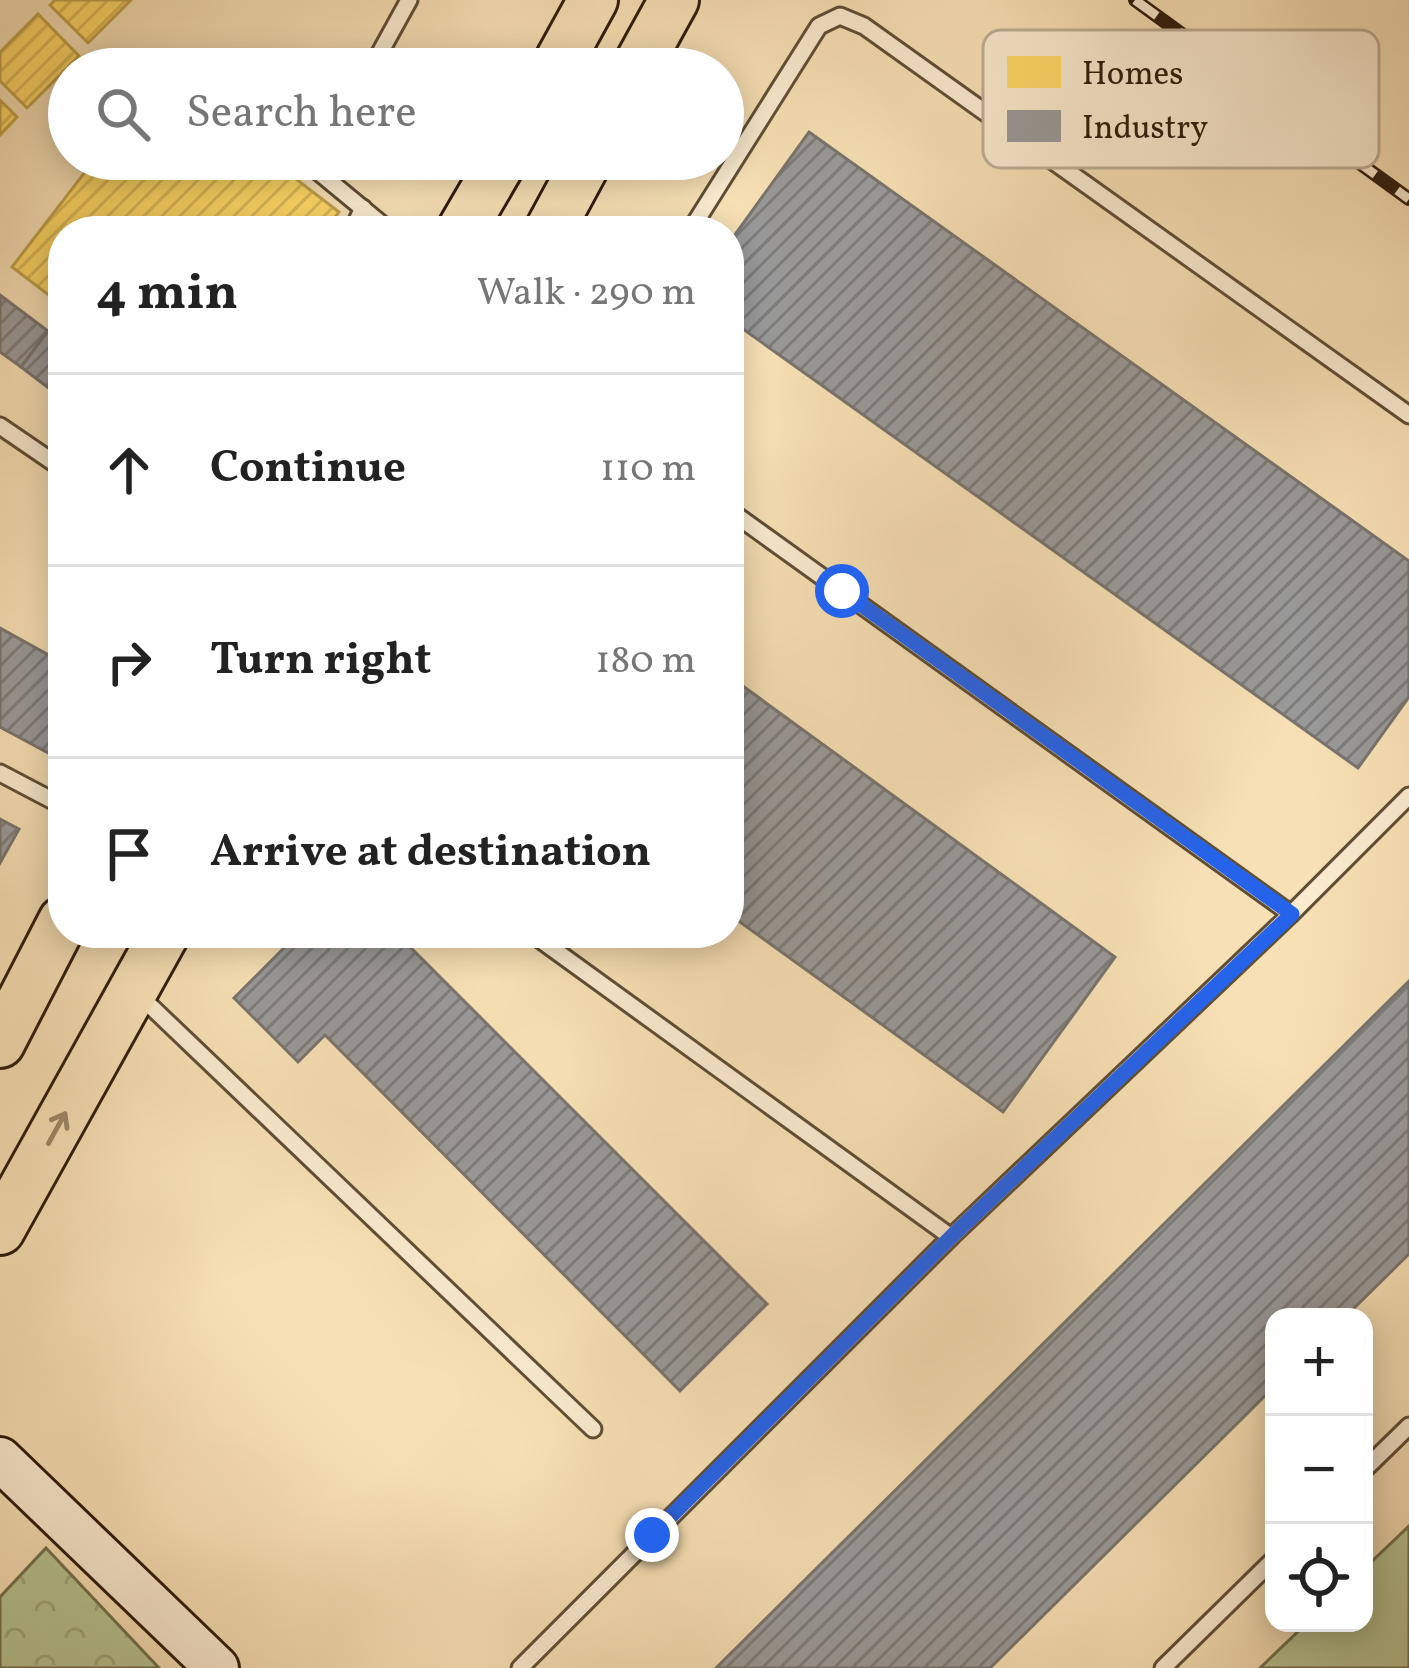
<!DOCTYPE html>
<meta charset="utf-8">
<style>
body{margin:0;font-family:Vollkorn,serif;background:#f6f6f6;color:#222}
.controls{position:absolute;right:36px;bottom:36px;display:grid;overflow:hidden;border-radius:24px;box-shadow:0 6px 30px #0003}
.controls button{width:108px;height:108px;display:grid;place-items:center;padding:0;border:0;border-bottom:3px solid #e0e0e0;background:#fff;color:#222;font:60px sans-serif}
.stop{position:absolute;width:36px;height:36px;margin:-27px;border:9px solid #2563eb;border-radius:50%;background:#fff}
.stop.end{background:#2563eb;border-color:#fff;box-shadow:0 3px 12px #0008}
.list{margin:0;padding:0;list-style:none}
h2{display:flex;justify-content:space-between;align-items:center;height:156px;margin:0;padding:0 48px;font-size:51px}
h2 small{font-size:39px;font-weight:400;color:#767676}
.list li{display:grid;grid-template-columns:78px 1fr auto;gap:36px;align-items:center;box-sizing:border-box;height:192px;padding:0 48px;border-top:3px solid #e0e0e0}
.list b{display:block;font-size:45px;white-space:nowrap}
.list em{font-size:39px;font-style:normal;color:#767676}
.icon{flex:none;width:66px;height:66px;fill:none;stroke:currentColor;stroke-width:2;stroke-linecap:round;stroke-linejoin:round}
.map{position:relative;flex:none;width:1409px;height:1668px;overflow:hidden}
.search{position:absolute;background:#fff;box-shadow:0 6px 30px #0003;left:48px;top:48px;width:696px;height:132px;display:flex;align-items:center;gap:30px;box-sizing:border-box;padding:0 42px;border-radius:66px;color:#767676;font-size:45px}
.panel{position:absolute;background:#fff;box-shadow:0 6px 30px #0003;left:48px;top:216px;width:696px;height:732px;border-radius:48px}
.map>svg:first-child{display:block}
.green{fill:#b7c392;stroke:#72704e;stroke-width:3}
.forest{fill:url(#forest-crowns);stroke:#72704e;stroke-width:3}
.homes{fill:url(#homes-hatch);stroke:#c0a14a;stroke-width:3}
.industry{fill:url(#industry-hatch);stroke:#79746e;stroke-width:3}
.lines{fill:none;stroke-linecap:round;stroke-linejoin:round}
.lane-casing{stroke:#604e35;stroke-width:21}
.secondary-casing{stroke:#2e1d0a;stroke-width:48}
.primary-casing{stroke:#2e1d0a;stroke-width:54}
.lane{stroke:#faebcf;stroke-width:15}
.secondary{stroke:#faebcf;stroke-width:42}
.primary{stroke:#f7e0b5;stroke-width:48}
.rail-casing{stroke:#2e1d0a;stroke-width:14}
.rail{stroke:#faebcf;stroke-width:9;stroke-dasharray:27;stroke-linecap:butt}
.oneway{stroke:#9d8868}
.route{stroke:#2563eb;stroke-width:15}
.key{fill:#faebcf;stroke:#bdad94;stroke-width:3}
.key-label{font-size:33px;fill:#2e1d0a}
</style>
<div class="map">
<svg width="1409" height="1668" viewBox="0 0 1409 1668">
<defs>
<pattern id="forest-crowns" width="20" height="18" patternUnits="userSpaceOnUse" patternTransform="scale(3)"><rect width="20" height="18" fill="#b7c392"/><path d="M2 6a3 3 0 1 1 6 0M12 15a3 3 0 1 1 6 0" fill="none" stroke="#9ea77d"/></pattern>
<pattern id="homes-hatch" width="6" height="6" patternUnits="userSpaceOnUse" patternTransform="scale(3)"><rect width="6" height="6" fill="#ffd966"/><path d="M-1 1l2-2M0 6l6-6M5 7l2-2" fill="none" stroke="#dbba57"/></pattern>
<pattern id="industry-hatch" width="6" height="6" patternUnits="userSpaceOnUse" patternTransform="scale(3)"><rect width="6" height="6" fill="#999"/><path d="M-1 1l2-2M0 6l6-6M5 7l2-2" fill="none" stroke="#7d7c7b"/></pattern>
</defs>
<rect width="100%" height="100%" fill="#f7e0b5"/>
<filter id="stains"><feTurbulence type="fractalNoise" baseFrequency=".00167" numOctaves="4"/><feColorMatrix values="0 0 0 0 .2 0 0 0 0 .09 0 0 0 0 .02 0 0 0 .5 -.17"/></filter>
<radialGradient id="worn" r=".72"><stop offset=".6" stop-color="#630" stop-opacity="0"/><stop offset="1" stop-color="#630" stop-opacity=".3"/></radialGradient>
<path class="green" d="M 1409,1526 L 1409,1668 L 1260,1668 L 1307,1623 L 1364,1623 L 1364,1569 Z"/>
<path class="forest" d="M 46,1548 L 159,1668 L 0,1668 L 0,1597 Z"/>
<g class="homes">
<path d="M 55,0 L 131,0 L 88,43 L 50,5 Z"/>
<path d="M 38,14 L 79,56 L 27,108 L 0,81 L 0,52 Z"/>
<path d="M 0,100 L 17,117 L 0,135 Z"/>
<path d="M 95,159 L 270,159 L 339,212 L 324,231 L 63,231 L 63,306 L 12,267 Z"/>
</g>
<g class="industry">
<path d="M 809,132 L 1409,561 L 1409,697 L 1358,768 L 729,319 L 729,243 Z"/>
<path d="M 0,295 L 48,331 L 21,367 L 0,352 Z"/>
<path d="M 48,331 L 63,342 L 63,399 L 21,367 Z"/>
<path d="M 0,628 L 63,663 L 63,735 L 52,755 L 0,727 Z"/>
<path d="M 729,676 L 1115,957 L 1003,1112 L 729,914 Z"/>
<path d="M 0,819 L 19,829 L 0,863 Z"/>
<path d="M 299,933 L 396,933 L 767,1304 L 680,1391 L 325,1035 L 298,1062 L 234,998 Z"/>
<path d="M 1409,981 L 1409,1254 L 1345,1317 L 1274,1317 L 1274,1387 L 990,1668 L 716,1668 Z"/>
</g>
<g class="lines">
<defs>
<g id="lane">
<path d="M 371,69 L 409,0"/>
<path d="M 320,159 L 315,169 L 390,231"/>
<path d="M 352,231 L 363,208"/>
<path d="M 690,231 L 819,26 L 840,16 L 864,26 L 1409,415"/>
<path d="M 0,426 L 63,469"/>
<path d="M 0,773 L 63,806"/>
<path d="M 1291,914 L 1409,796"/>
<path d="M 531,933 L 951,1237"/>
<path d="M 140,996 L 593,1429"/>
<path d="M 1364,1470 L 1409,1426"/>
<path d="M 520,1668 L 951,1237 L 1291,914 L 729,510"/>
<path d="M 1163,1668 L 1274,1559"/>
</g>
<path id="secondary" d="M 0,1459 L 217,1668"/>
<g id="primary">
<path d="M 555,69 L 593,0"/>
<path d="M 636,69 L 674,0"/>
<path d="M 461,231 L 503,159"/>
<path d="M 549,231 L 588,159"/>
<path d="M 0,1043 L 63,921"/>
<path d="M 0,1230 L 165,933"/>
</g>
</defs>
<use href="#lane" class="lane-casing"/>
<use href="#secondary" class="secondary-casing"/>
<use href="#primary" class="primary-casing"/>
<use href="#lane" class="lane"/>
<use href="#secondary" class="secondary"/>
<use href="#primary" class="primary"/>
<defs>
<path id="rail" d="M 1135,0 L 1409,199"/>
</defs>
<use href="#rail" class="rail-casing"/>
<use href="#rail" class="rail"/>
</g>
<defs><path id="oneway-shaft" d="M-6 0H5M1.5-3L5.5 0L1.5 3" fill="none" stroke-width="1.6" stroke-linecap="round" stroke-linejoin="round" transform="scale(3)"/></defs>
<use class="oneway" href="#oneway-shaft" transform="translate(57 1128) rotate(-61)"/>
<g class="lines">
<path class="route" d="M 652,1535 L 951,1237 L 1292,914 L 842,591"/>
</g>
<rect x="983" y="30" width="396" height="138" rx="18" class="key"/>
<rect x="1007" y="56" width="54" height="32" fill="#ffd966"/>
<rect x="1007" y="110" width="54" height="32" fill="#999"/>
<g class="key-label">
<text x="1082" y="84">Homes</text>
<text x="1082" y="138">Industry</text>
</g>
<rect width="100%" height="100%" filter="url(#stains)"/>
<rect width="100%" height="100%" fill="url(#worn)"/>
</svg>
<div class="controls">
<button>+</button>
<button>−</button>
<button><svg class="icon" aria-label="locate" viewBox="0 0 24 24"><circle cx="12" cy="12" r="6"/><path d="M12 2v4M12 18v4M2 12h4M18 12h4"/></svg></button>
</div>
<div class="stop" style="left:842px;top:591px"></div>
<div class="stop end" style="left:652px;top:1535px"></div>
<div class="search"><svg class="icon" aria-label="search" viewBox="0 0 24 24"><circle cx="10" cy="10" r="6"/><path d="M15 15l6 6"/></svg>Search here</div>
<section class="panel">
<h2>4 min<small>Walk · 290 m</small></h2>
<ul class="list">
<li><svg class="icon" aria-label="ahead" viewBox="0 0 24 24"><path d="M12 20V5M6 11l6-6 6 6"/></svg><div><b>Continue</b></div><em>110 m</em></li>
<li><svg class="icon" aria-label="right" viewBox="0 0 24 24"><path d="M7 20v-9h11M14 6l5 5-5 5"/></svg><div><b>Turn right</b></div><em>180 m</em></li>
<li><svg class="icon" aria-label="arrive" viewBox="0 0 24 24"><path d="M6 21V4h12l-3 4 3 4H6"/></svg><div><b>Arrive at destination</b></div></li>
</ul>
</section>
</div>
